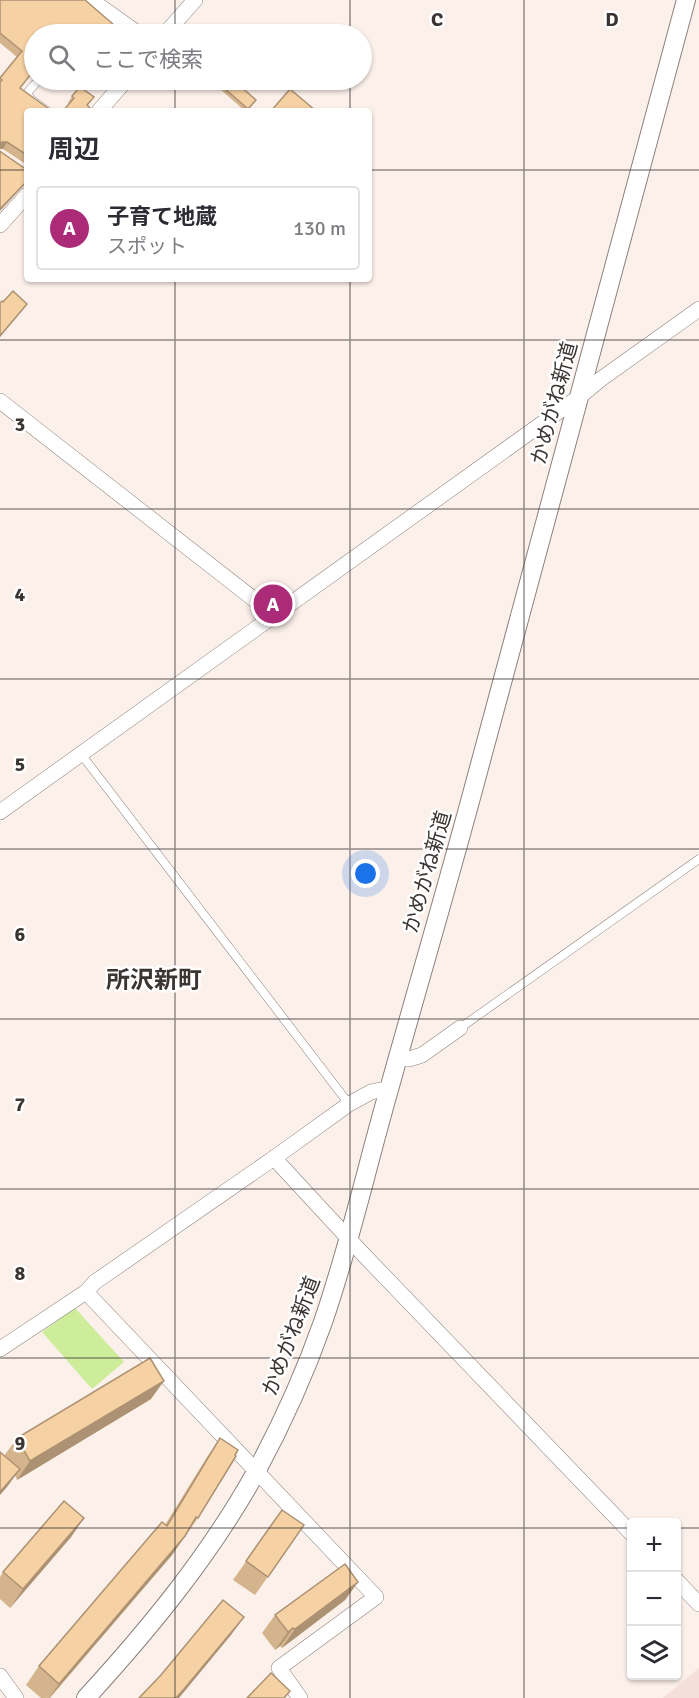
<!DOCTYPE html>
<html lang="ja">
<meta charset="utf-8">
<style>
body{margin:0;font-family:Signika,"Noto Sans JP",sans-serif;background:#f7f7f7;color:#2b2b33}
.controls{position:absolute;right:18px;bottom:18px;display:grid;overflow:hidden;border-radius:6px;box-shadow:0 2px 4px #0004}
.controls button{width:54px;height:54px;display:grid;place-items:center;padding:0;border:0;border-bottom:2px solid #e1e1e2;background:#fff;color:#2b2b33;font:30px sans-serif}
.you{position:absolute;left:366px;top:874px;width:21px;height:21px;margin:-15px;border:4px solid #fff;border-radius:50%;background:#1a73e8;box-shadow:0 0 0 9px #1a73e833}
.badge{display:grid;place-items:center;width:39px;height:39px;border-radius:50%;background:#ab2b78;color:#fff;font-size:20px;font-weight:700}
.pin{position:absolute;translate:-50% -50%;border:3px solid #fff;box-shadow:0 2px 6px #0006}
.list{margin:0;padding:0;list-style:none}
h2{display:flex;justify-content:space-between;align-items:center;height:78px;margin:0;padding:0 24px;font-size:26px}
h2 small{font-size:20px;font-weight:400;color:#7c7c81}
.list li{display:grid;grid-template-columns:39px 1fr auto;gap:18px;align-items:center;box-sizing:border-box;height:84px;margin:0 12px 12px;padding:0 12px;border:2px solid #e1e1e2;border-radius:6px}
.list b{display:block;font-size:22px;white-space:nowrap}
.list p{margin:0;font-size:20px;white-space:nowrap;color:#7c7c81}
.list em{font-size:20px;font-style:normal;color:#7c7c81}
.icon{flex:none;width:33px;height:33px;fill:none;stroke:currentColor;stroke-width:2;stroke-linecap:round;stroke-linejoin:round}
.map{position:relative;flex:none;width:699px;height:1698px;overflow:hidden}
.search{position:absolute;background:#fff;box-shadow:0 2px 4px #0004;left:24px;top:24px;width:348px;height:66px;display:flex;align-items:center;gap:15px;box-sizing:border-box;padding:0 21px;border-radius:33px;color:#7c7c81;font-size:22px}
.panel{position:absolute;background:#fff;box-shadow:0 2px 4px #0004;left:24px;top:108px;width:348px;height:174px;border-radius:6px}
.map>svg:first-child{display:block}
.built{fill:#f4e0d8}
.green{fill:#cded9a}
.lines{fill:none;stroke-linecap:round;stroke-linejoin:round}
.service-casing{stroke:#8c817c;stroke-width:9}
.minor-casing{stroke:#8c817c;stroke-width:16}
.tertiary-casing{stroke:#8c817c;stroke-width:20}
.service{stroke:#fff;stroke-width:8}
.minor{stroke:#fff;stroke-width:15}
.tertiary{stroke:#fff;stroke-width:18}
.wall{fill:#d4b48d}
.shaded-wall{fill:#ac9273}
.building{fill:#f6d1a4;stroke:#ac9273;stroke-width:1.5}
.grid{fill:none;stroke:#3a3533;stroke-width:1.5;stroke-opacity:0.55}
.labels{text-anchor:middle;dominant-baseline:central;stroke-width:5;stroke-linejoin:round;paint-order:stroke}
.street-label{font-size:21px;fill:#3a3533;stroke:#fff}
.quarter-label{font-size:24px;font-weight:bold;fill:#3a3533;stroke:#fff}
.grid-label{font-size:20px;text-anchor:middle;font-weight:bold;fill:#3a3533;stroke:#fff;stroke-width:5;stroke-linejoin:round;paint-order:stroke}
</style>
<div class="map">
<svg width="699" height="1698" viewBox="0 0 699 1698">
<rect width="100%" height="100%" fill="#fcf0ea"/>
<path class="built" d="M 699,1668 L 699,1698 L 663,1698 Z"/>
<path class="green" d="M 75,1308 L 124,1362 L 92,1389 L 42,1332 Z"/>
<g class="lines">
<defs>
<g id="service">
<path d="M 35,84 L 27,93 L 31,99 L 47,111"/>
<path d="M 81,754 L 349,1104"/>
<path d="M 460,1028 L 699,859"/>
</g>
<g id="minor">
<path d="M 91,0 L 139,34"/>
<path d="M 165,34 L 195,0"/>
<path d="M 99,111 L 126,80"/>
<path d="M 0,225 L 27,195"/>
<path d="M 0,401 L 274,615"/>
<path d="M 0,812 L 579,397 L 601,379 L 699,309"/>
<path d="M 398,1057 L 409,1059 L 422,1055 L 460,1028"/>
<path d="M 274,1158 L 361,1252 L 632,1534"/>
<path d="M 86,1292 L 376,1597 L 279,1668 L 300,1698"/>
<path d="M 0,1349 L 86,1292 L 95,1282 L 274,1158 L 349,1104 L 371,1092 L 380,1090 L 388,1091"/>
<path d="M 676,1580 L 699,1604"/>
<path d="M 0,1676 L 16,1698"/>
</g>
<path id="tertiary" d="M 86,1698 C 150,1628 210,1555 256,1472 C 282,1424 305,1373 323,1322 C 349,1247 366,1170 388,1093 C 418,985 450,877 479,768 C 548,512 617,256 686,0"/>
</defs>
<use href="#service" class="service-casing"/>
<use href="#minor" class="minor-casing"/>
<use href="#tertiary" class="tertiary-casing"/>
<use href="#service" class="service"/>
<use href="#minor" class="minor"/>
<use href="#tertiary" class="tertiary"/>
</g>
<g class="wall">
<path d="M 0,0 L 138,34 L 34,34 L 20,89 L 27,111 L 27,165 L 3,149 L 0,149 L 0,78 L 17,57 L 0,43 Z"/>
<path d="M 92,80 L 114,80 L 104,90 Z"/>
<path d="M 214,80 L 233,80 L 256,100 L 247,111 L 245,111 L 212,82 Z"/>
<path d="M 72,96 L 88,106 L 69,104 L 68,103 Z"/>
<path d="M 151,1399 L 17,1480 L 15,1475 L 0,1495 L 0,1452 L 4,1456 L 17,1438 Z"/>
<path d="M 220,1438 L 198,1518 L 172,1555 L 50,1698 L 41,1698 L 26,1685 L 39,1666 L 165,1525 L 207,1457 Z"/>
<path d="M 282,1510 L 304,1525 L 255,1595 L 233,1580 Z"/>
<path d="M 84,1518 L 71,1537 L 10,1608 L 0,1599 L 0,1577 L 3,1572 Z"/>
<path d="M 358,1582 L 345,1600 L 282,1648 L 280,1646 L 275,1650 L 262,1633 L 275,1615 Z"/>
</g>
<g class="shaded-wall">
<path d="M 2,142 L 7,142 L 3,149 L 0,149 L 0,144 Z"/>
<path d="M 27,181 L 27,182 L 0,211 L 0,209 Z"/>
<path d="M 164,1381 L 151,1399 L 17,1480 L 30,1461 Z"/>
<path d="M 20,1469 L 7,1487 L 0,1495 L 0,1492 Z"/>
<path d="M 84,1518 L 71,1537 L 10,1608 L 23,1589 Z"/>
<path d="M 185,1536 L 172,1555 L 49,1698 L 59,1684 Z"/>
<path d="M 358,1582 L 345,1600 L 282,1648 L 295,1629 Z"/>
<path d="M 244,1617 L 231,1635 L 179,1698 L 176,1698 Z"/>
<path d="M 293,1628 L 280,1646 L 275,1650 L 288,1632 Z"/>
</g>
<g class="building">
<path d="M 0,0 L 85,0 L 121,31 L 125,26 L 138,34 L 34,34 L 34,70 L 20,88 L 52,111 L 27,111 L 27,155 L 7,142 L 2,142 L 0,144 L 0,82 L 2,80 L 0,78 L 22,51 L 0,33 Z"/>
<path d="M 104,80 L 113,80 L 109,84 Z"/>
<path d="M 215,80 L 233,80 L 256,100 L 248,109 Z"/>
<path d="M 80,87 L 94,97 L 87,105 L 90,108 L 88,111 L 63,111 L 74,98 L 72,96 Z"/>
<path d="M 290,89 L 316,111 L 271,111 Z"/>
<path d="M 0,151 L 1,152 L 27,170 L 27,181 L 0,209 Z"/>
<path d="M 13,291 L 27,304 L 0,336 L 0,303 L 2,301 L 3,302 Z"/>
<path d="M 150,1358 L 164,1381 L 30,1461 L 17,1438 Z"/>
<path d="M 220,1438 L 238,1450 L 235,1455 L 236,1456 L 198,1518 L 196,1517 L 185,1536 L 59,1684 L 39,1666 L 162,1522 L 167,1526 Z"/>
<path d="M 0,1452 L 20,1469 L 0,1492 Z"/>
<path d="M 64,1501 L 84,1518 L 23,1589 L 3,1572 Z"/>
<path d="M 282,1510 L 304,1525 L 268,1577 L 246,1561 Z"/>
<path d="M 345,1564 L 358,1582 L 295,1629 L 293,1628 L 288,1632 L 275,1615 Z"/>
<path d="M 223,1600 L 244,1617 L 184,1689 L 176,1698 L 139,1698 L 161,1675 Z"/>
<path d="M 271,1673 L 290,1691 L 284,1698 L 247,1698 Z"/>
</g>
<path class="grid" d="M 175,0 L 175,34M 350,0 L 350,34M 524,0 L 524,1698M 175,80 L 175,111M 350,80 L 350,111M 0,170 L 27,170M 369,170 L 699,170M 175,279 L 175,1698M 350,279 L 350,1698M 0,340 L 699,340M 0,509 L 699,509M 0,679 L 699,679M 0,849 L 699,849M 0,1019 L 699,1019M 0,1189 L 699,1189M 0,1358 L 699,1358M 0,1528 L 632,1528M 676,1528 L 699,1528"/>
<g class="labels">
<g class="street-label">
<text transform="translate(554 403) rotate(-75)">かめがね新道</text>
<text transform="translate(427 872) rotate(-74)">かめがね新道</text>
<text transform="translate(291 1336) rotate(-69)">かめがね新道</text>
</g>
<g class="quarter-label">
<text x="154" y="980">所沢新町</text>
</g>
</g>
<g class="grid-label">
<text x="437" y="26">C</text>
<text x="612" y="26">D</text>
<text x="20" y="431">3</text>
<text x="20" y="601">4</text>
<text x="20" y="771">5</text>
<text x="20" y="941">6</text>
<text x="20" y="1111">7</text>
<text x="20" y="1280">8</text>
<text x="20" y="1450">9</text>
</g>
</svg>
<div class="controls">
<button>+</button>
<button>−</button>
<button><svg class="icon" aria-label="layers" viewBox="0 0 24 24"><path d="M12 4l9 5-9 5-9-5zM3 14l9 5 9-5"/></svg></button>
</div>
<div class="you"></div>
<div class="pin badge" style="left:273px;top:604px">A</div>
<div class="search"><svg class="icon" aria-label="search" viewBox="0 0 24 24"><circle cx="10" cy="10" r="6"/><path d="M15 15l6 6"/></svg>ここで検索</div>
<section class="panel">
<h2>周辺<small></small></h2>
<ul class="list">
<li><span class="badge">A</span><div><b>子育て地蔵</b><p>スポット</p></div><em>130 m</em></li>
</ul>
</section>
</div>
